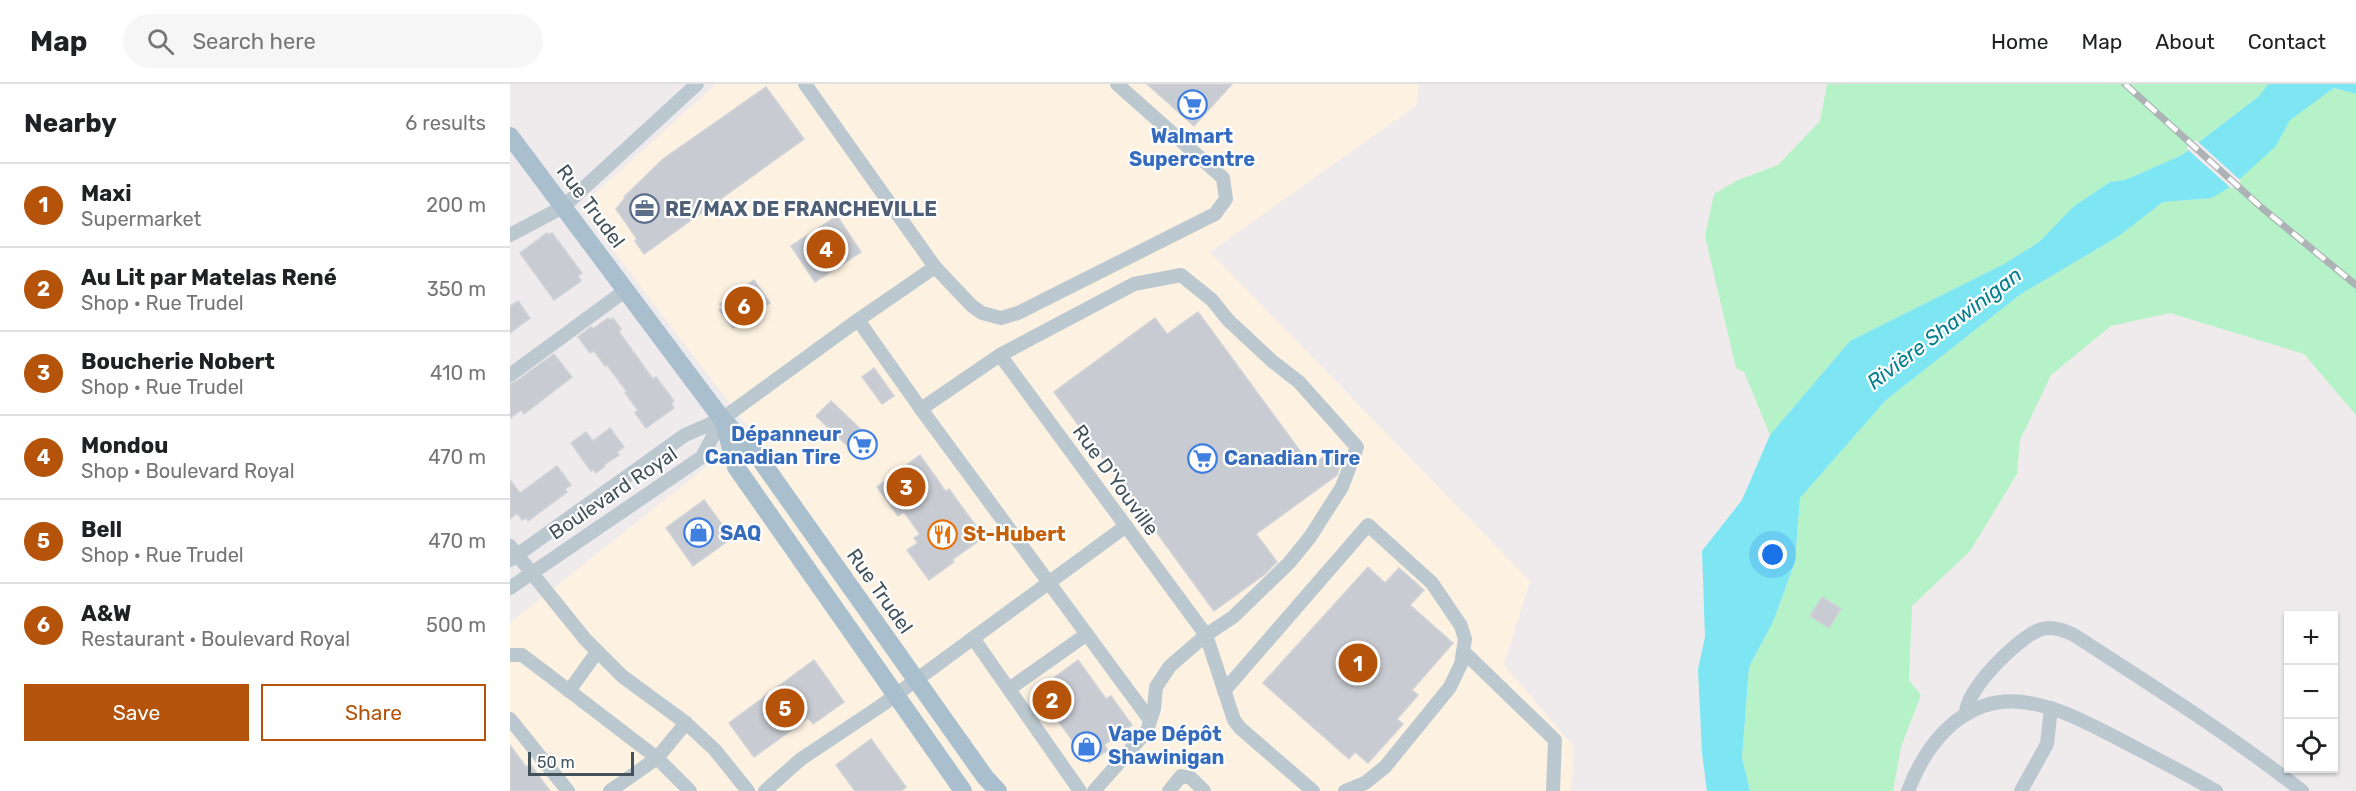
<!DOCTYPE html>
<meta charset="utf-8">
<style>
body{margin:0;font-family:Rubik,sans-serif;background:#f6f6f6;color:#202124}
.controls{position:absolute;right:18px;bottom:18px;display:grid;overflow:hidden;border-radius:0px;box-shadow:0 2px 4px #0004}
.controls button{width:54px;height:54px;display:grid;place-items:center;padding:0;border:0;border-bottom:2px solid #e0e0e0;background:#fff;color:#202124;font:30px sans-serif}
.scale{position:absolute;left:18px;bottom:15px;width:106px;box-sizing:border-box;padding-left:6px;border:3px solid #43525b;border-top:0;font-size:16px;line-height:21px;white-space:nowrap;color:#43525b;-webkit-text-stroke:4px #fff;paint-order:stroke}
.you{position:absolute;left:1263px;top:471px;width:21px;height:21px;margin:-15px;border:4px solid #fff;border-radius:50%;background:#1a73e8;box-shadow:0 0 0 9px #1a73e833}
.badge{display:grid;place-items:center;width:39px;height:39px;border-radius:50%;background:#b45309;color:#fff;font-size:20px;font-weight:700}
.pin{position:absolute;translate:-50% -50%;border:3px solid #fff;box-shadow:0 2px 6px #0006}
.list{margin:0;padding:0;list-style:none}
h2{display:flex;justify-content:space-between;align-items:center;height:78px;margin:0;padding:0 24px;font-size:26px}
h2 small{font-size:20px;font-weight:400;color:#757577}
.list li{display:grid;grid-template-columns:39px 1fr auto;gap:18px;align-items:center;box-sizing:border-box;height:84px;padding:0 24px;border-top:2px solid #e0e0e0}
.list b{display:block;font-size:22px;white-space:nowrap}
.list p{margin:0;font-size:20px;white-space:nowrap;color:#757577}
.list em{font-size:20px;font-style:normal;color:#757577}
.actions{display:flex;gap:12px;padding:18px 24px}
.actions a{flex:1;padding:14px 0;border:2px solid #b45309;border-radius:0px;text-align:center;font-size:21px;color:#b45309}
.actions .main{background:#b45309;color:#fff}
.icon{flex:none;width:33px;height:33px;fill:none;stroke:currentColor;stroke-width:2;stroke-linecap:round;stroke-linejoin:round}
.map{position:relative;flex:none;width:1846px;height:707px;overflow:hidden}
header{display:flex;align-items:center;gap:36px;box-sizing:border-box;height:84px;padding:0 30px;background:#fff;border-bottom:2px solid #e0e0e0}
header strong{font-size:28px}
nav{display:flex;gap:33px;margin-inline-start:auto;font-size:21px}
.search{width:420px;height:54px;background:#f6f6f6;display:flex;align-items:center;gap:15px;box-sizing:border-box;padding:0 21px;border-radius:33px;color:#757577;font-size:22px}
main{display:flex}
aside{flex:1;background:#fff}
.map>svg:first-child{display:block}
.commercial{fill:#fdf2e2}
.green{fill:#b5f2c7}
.water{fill:#7ee5f3}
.pier{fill:#efebec}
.building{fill:#c8ccd2;stroke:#cfd3d8;stroke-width:1.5}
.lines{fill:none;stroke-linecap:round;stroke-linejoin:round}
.minor{stroke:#bbc8d0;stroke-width:14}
.major{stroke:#a9bfce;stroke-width:18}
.rail-casing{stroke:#adb2b7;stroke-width:7}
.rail{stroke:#fff;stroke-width:4.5;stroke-dasharray:14;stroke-linecap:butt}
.labels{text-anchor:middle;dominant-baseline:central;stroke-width:4.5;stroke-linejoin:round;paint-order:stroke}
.shop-label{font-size:20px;font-weight:bold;fill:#366cbe;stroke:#fff;text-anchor:start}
.street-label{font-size:20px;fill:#43525b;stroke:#fff}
.service-label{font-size:20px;font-weight:bold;fill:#4e5e75;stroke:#fff;text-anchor:start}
.food-label{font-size:20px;font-weight:bold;fill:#c56008;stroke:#fff;text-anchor:start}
.water-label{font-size:21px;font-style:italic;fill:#048090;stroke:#fff}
</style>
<header>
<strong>Map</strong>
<div class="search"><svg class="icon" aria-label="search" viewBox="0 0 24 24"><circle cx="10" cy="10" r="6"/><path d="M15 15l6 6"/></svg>Search here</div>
<nav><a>Home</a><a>Map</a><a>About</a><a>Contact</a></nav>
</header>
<main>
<aside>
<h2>Nearby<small>6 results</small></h2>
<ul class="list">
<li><span class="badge">1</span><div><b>Maxi</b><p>Supermarket</p></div><em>200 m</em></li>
<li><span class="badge">2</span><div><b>Au Lit par Matelas René</b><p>Shop · Rue Trudel</p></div><em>350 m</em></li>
<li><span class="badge">3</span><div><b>Boucherie Nobert</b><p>Shop · Rue Trudel</p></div><em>410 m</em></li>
<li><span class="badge">4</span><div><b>Mondou</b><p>Shop · Boulevard Royal</p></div><em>470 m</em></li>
<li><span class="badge">5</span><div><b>Bell</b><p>Shop · Rue Trudel</p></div><em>470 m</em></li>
<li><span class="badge">6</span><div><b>A&amp;W</b><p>Restaurant · Boulevard Royal</p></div><em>500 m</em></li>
</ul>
<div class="actions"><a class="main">Save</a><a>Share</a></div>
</aside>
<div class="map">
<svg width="1846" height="707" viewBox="0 0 1846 707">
<rect width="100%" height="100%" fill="#efebec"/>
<path class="commercial" d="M 206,0 L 909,0 L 907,21 L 700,168 L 1020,497 L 994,581 L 1064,663 L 1061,707 L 0,707 L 0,539 L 241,347 L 70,123 Z"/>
<g class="green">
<path d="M 1317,0 L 1758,0 L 1750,11 L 1672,71 L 1615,96 L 1600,98 L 1564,122 L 1529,158 L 1494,180 L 1340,257 L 1260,351 L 1234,288 L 1226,284 L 1195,152 L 1204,110 L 1228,96 L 1268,81 L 1310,37 Z"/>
<path d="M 1824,4 L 1846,10 L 1846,331 L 1794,270 L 1660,229 L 1601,242 L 1541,291 L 1510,356 L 1507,390 L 1460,467 L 1402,522 L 1399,596 L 1411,611 L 1391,663 L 1383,707 L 1240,707 L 1232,674 L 1239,583 L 1263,538 L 1285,478 L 1290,414 L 1376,316 L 1511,210 L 1609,152 L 1653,118 L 1702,114 L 1766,62 L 1779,36 Z"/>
</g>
<path class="water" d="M 1758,0 L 1846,0 L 1846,10 L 1824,4 L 1780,36 L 1766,62 L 1723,101 L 1702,114 L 1653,118 L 1609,152 L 1511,210 L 1376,316 L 1290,414 L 1285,478 L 1263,538 L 1239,583 L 1232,674 L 1240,707 L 1197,707 L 1192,669 L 1188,585 L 1195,553 L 1192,467 L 1232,416 L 1260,351 L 1340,257 L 1494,180 L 1529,158 L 1564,122 L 1600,98 L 1615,96 L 1672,71 L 1749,12 Z"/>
<path class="pier" d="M 1686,56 L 1731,97 L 1722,105 L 1676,64 Z"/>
<g class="building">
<path d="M 637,0 L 722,0 L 684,42 Z"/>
<path d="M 256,3 L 294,55 L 134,170 L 125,157 L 127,155 L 106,125 L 115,114 L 114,113 L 153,75 Z"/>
<path d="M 327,132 L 351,168 L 305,198 L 281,162 Z"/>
<path d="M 37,149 L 38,151 L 42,149 L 72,189 L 68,192 L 71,197 L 44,216 L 10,169 Z"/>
<path d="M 244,196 L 260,219 L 223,244 L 209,226 L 212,224 L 210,220 Z"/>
<path d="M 8,217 L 20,234 L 0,249 L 0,222 Z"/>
<path d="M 688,228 L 801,382 L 824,365 L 832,376 L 827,391 L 746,450 L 767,478 L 755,490 L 704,527 L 544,308 L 645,234 L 657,250 Z"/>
<path d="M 98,234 L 100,236 L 103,234 L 111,245 L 109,248 L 143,295 L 146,293 L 164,317 L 161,320 L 164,324 L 136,344 L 125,329 L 128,326 L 115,309 L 117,308 L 97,281 L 95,282 L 84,267 L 80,269 L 68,253 L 81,243 L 83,245 Z"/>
<path d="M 44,270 L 62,293 L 14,330 L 11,326 L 0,334 L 0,300 L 5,298 Z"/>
<path d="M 364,284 L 384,312 L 372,320 L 352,293 Z"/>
<path d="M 321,317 L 364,358 L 349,373 L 306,332 Z"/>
<path d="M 100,344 L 114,363 L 107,368 L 109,371 L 94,381 L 95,382 L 86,389 L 83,385 L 81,387 L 61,359 L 76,348 L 83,357 Z"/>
<path d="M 410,371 L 436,408 L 439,405 L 474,453 L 442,476 L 444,478 L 419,496 L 397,466 L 408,459 L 404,454 L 410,450 L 394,428 L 388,432 L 367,403 Z"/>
<path d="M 47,382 L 61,401 L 55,405 L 57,408 L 18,437 L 16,434 L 12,436 L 7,429 L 0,435 L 0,396 L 10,409 Z"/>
<path d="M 194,416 L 222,454 L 183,482 L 156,444 Z"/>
<path d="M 858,483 L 875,499 L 889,484 L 914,506 L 900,521 L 943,559 L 902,606 L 908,611 L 887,635 L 893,640 L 858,679 L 845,668 L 839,675 L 753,599 Z"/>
<path d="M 1312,513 L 1331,525 L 1319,544 L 1300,532 Z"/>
<path d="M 304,576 L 334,618 L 303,640 L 298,634 L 244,673 L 219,639 Z"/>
<path d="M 568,576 L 596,615 L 601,612 L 622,641 L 594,661 L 598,666 L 579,679 L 526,607 Z"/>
<path d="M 361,655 L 396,703 L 391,707 L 345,707 L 326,681 Z"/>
<path d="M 0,661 L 16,683 L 20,680 L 40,707 L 0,707 Z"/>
</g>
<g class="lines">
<g class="minor">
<path d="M 295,0 L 425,183 L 462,222 L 472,229 L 491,234 L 508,229 L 705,130 L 716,115 L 713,94 L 607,0"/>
<path d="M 0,151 L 53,123 L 187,0"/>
<path d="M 348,236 L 411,325 L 490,271 L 696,551 L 724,636 L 730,644 L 803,707"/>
<path d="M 490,271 L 624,200 L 671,191 L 702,216 L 718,236 L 762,277 L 789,298 L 847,363 L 832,403 L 800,453 L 779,479 L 723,533 L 696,551 L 660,582 L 646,603 L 644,625 L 637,647 L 584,707"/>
<path d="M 0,291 L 116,206"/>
<path d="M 411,325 L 640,636"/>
<path d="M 0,462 L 75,555 L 112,592 L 176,639 L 205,666 L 238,707"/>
<path d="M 0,476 L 175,351 L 212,335 L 348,236 L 425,183"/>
<path d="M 0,504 L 192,373 L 212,335"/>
<path d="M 463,554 L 570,707"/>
<path d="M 953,567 L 1045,656 L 1043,707"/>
<path d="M 0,571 L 12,571 L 32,586 L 147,674 L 180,707"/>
<path d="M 499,605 L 577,550"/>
<path d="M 59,607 L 87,568"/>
<path d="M 714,607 L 858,441 L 922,499 L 951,542 L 955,555 L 951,580 L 940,603 L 875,683 L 855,699 L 835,707"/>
<path d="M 1456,630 C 1455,606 1510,551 1532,545 C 1543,542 1554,546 1564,551 C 1641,601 1719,650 1792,707"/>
<path d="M 0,635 L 58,707"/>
<path d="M 100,707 L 147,674 L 176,639"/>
<path d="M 255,707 L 291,675 L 372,621 L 616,442"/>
<path d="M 659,707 L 671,692 L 681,694 L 694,707"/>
<path d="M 1398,707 C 1420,650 1463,604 1529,621 C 1556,627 1581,641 1605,653 C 1639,671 1673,688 1706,707"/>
<path d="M 1511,707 L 1537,660 L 1541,624"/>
</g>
<g class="major">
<path d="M 0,52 L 212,335 L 247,371 L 475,693 L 488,707"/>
<path d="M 214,339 L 226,383 L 453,707"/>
</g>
<defs>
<path id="rail" d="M 1615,0 L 1752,124 L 1846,201"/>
</defs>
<use href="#rail" class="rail-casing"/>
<use href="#rail" class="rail"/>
</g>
<defs>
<symbol id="supermarket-ring" viewBox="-11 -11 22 22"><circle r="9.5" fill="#fff" stroke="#3f7fe0" stroke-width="1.5"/><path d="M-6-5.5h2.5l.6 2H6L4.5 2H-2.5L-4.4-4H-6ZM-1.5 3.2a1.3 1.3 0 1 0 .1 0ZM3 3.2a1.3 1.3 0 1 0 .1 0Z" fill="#3f7fe0"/></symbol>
<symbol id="office-ring" viewBox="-11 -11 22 22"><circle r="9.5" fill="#fff" stroke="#5c6f8a" stroke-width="1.5"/><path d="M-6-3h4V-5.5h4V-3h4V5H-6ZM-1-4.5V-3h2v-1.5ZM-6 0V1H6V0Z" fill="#5c6f8a"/></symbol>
<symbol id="shop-ring" viewBox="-11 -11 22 22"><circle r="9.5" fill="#fff" stroke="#3f7fe0" stroke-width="1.5"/><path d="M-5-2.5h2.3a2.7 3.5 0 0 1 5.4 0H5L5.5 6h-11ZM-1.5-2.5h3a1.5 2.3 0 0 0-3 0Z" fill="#3f7fe0"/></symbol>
<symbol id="restaurant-ring" viewBox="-11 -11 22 22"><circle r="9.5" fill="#fff" stroke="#e8710a" stroke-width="1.5"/><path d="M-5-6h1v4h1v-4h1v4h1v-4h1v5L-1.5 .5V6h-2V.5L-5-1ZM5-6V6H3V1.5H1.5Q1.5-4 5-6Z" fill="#e8710a"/></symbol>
</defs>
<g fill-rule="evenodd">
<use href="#supermarket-ring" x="666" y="4" width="33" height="33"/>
<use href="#office-ring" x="118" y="108" width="33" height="33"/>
<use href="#supermarket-ring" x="336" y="344" width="33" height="33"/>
<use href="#supermarket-ring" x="676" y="358" width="33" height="33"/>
<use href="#shop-ring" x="172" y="432" width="33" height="33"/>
<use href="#restaurant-ring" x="416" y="434" width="33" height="33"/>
<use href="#shop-ring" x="560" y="646" width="33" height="33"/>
</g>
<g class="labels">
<g class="shop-label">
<text x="682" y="52" text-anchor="middle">Walmart<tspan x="682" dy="23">Supercentre</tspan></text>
<text x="331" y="350" text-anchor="end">Dépanneur<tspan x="331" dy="23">Canadian Tire</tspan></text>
<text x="714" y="374">Canadian Tire</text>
<text x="210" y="449">SAQ</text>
<text x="598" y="650">Vape Dépôt<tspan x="598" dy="23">Shawinigan</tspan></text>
</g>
<g class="street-label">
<text transform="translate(81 122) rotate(53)">Rue Trudel</text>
<text transform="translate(606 396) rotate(54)">Rue D'Youville</text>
<text transform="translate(103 409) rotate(-34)">Boulevard Royal</text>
<text transform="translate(370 507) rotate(55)">Rue Trudel</text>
</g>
<g class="service-label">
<text x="155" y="125">RE/MAX DE FRANCHEVILLE</text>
</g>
<g class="food-label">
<text x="453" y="450">St-Hubert</text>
</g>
<g class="water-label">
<text transform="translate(1434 244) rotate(-37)">Rivière Shawinigan</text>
</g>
</g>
</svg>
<div class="controls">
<button>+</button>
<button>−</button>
<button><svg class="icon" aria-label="locate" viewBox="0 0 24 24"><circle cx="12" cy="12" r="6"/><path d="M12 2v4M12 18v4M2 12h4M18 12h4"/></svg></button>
</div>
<div class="scale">50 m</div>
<div class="you"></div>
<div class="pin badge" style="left:848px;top:579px">1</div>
<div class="pin badge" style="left:542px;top:616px">2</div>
<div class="pin badge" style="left:396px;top:403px">3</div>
<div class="pin badge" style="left:316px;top:165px">4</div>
<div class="pin badge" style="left:275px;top:624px">5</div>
<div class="pin badge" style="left:234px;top:222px">6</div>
</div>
</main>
